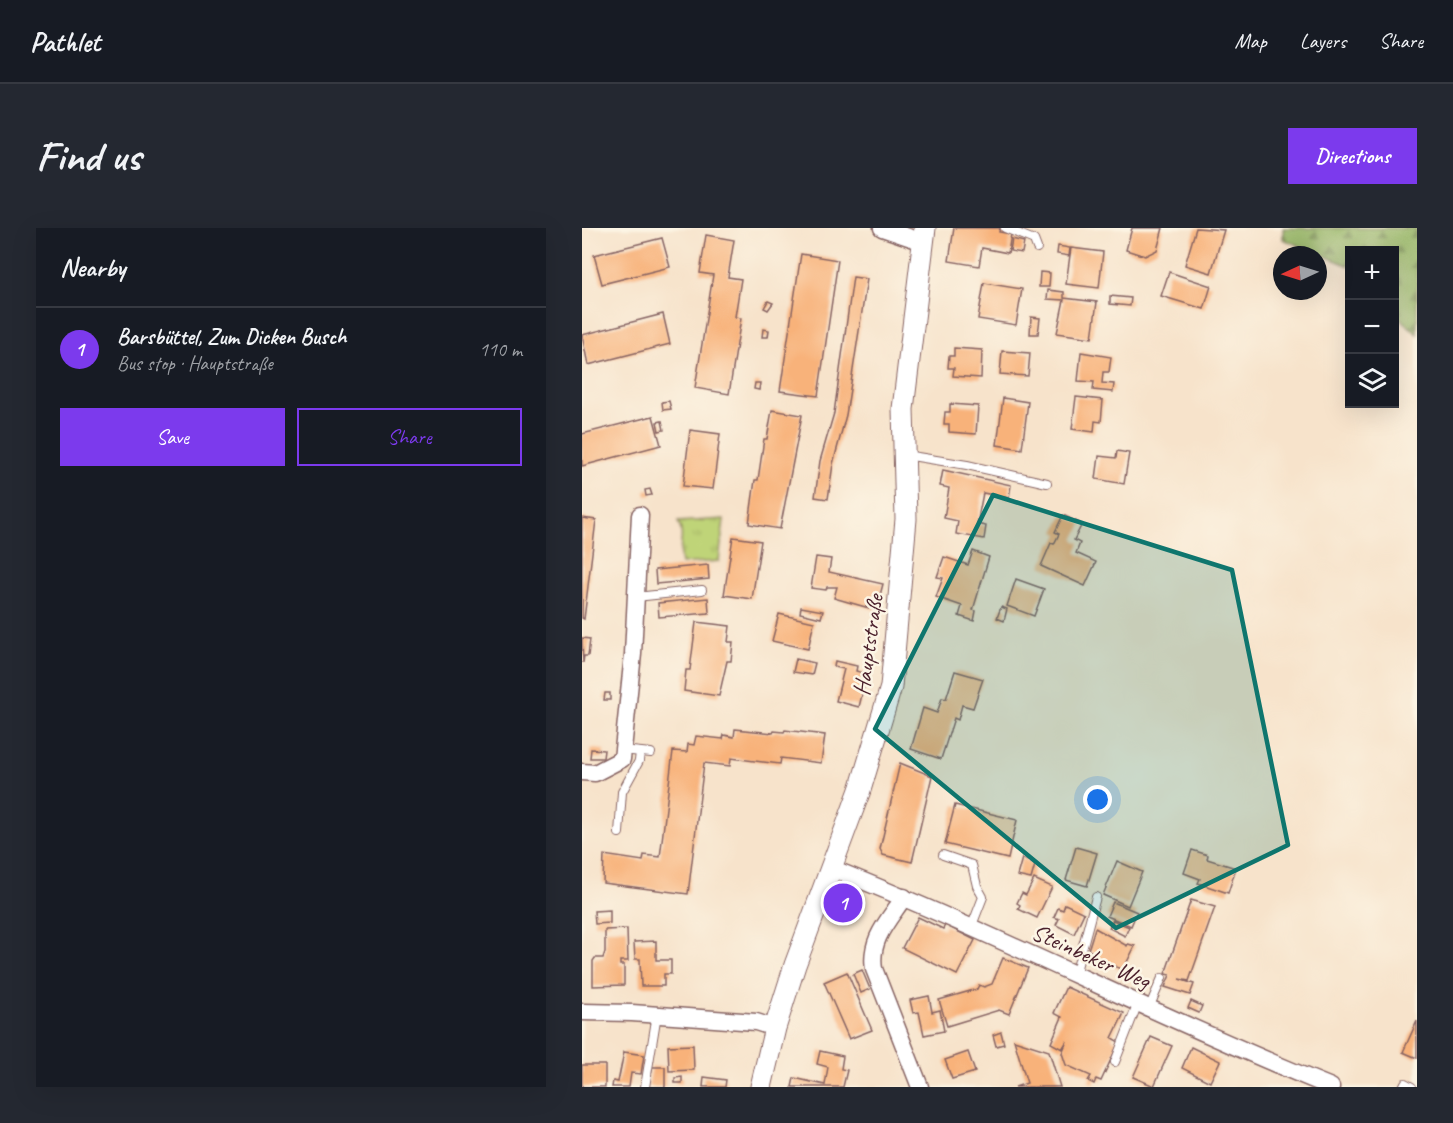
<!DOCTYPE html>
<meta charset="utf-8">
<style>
body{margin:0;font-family:Caveat,sans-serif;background:#242831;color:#f1f3f6}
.controls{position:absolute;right:18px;top:18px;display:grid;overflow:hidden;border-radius:0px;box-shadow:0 6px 24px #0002}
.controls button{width:54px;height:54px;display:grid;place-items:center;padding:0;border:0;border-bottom:2px solid #363941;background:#171b24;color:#f1f3f6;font:30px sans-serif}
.compass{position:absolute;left:691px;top:18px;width:54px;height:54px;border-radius:50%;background:#171b24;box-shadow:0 6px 24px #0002;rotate:266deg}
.you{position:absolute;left:516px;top:572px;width:21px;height:21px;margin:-15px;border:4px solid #fff;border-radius:50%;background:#1a73e8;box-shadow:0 0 0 9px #1a73e833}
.badge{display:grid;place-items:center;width:39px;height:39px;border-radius:50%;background:#7c3aed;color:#fff;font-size:20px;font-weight:700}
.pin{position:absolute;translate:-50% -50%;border:3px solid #fff;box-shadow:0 2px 6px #0006}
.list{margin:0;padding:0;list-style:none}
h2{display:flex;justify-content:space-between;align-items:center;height:78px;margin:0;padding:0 24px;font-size:26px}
h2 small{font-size:20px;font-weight:400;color:#9ea1a6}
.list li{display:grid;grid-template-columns:39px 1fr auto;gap:18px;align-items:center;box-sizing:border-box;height:84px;padding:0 24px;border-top:2px solid #363941}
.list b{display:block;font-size:22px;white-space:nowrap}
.list p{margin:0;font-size:20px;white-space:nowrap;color:#9ea1a6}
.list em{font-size:20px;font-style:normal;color:#9ea1a6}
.actions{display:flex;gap:12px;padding:18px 24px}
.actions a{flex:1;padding:14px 0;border:2px solid #7c3aed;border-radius:0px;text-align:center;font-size:21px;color:#7c3aed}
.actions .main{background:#7c3aed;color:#fff}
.icon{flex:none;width:33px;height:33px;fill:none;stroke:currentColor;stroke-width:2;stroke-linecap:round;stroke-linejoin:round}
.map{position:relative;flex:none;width:835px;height:859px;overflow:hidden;border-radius:0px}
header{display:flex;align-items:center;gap:36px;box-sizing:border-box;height:84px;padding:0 30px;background:#171b24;border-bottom:2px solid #363941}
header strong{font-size:28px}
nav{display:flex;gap:33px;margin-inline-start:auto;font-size:21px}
.intro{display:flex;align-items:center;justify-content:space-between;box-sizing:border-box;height:144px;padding:0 36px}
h1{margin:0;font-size:42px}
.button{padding:15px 27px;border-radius:0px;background:#7c3aed;color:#fff;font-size:21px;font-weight:700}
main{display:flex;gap:36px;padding:0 36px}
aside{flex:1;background:#171b24;border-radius:0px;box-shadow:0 6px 24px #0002}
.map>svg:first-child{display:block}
.grass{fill:url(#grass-tufts);stroke:#847a52;stroke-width:1.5}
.forest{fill:url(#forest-firs);stroke:#706a4a;stroke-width:1.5}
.building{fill:#f8b27a}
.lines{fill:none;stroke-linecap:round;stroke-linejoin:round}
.service-casing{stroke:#876463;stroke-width:10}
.minor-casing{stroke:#876463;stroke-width:19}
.tertiary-casing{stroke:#876463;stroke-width:23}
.service{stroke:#fff;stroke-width:8}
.minor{stroke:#fff;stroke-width:16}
.tertiary{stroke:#fff;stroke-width:21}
.marked{fill:#0f766e;fill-opacity:0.2;stroke:#0f766e;stroke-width:4.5;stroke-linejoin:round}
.labels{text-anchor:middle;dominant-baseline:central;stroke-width:5;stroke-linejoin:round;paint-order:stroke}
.street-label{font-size:24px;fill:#4a1f2b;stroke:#fcf5e5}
</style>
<header>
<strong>Pathlet</strong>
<nav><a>Map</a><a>Layers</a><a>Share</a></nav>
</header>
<div class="intro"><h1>Find us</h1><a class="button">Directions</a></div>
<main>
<aside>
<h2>Nearby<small></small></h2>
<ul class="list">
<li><span class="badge">1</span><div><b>Barsbüttel, Zum Dicken Busch</b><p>Bus stop · Hauptstraße</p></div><em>110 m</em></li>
</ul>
<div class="actions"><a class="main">Save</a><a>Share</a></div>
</aside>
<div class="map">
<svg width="835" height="859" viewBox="0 0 835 859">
<defs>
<pattern id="grass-tufts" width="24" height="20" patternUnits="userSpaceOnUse" patternTransform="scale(1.5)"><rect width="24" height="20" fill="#bfd478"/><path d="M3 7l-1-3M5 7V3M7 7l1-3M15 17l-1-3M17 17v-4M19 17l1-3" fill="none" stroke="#a6b668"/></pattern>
<pattern id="forest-firs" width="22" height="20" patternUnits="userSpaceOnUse" patternTransform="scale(1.5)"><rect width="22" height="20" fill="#97b668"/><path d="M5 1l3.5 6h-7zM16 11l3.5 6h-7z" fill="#7d9356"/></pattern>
</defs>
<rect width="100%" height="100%" fill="#fcf5e5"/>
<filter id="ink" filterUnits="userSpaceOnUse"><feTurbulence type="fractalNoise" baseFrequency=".0167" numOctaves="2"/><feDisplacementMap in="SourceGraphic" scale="12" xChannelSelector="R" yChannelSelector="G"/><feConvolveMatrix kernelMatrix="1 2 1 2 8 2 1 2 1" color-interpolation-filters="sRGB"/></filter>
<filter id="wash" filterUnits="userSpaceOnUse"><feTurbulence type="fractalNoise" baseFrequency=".008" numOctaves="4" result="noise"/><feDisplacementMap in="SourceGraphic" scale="24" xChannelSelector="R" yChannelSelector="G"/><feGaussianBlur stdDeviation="1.35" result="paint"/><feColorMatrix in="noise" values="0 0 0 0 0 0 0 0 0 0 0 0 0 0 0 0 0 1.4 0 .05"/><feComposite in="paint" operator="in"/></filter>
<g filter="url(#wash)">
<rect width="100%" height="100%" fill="#f7e3cb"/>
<path class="grass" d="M 142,291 L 137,333 L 99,336 C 95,321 104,309 96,294 Z"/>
<path class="forest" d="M 701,0 L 835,0 L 835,106 L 813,85 L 812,22 L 768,22 L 767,38 L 701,11 Z"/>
<g id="blocks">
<g class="building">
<path d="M 372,0 L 418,0 L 417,4 L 429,6 L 426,25 L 400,20 L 397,38 L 367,33 Z"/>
<path d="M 550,0 L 581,0 L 575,22 L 563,28 L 544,22 Z"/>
<path d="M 614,0 L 642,2 L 629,45 L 603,37 Z"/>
<path d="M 124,7 L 152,12 L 146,49 L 159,51 L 153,89 L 159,90 L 147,166 L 113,160 L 131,47 L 118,45 Z"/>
<path d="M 80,10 L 88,39 L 20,56 L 12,27 Z"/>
<path d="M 430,11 L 442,14 L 440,25 L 428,23 Z"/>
<path d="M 476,18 L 488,20 L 487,28 L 475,26 Z"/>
<path d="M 489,20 L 521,24 L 517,60 L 484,56 Z"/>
<path d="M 219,26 L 256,32 L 236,168 L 198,163 Z"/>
<path d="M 458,44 L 468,45 L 467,59 L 457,59 Z"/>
<path d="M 587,44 L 629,58 L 622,81 L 579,68 Z"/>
<path d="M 271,49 L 285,51 L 264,187 L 251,236 L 246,271 L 233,269 L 238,233 L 252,185 Z"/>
<path d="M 402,55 L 440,61 L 434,97 L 396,91 Z"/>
<path d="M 466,62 L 482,64 L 482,70 L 515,74 L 510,110 L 475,105 L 482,72 L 465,71 Z"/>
<path d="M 528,68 L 549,70 L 548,78 L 528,76 Z"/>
<path d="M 186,73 L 191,75 L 186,82 L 182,80 Z"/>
<path d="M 81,86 L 88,116 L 6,137 L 0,107 Z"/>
<path d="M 449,89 L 458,90 L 456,106 L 448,106 Z"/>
<path d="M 181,101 L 187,102 L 186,109 L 180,109 Z"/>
<path d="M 372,120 L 400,122 L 399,150 L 371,148 L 372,140 L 366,140 L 367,128 L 372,128 Z"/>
<path d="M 420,123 L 448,125 L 446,148 L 418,146 Z"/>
<path d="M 499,124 L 529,129 L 527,144 L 521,144 L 520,155 L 532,156 L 531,164 L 511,162 L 512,154 L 496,153 Z"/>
<path d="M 173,155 L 178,155 L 177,162 L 172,161 Z"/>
<path d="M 494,169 L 521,172 L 519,194 L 513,193 L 512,204 L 490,201 Z"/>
<path d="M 421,170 L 446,174 L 440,221 L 415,217 Z"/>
<path d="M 87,173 L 89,181 L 81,182 L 80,174 Z"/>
<path d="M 368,176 L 396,178 L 394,206 L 367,204 L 367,196 L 362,196 L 363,184 L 368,184 Z"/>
<path d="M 190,182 L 220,187 L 198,301 L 167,296 L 173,252 L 176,252 L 182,211 L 185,211 Z"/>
<path d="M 71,188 L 79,217 L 0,238 L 0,206 Z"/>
<path d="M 80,193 L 82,202 L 77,203 L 75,194 Z"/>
<path d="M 108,202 L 138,206 L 131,261 L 101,258 Z"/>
<path d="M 535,223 L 547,225 L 542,256 L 514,251 L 517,228 L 534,230 Z"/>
<path d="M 361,242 L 429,257 L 427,270 L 401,265 L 395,296 L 404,298 L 402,311 L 374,306 L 376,293 L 362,290 L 367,260 L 358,258 Z"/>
<path d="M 68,261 L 70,267 L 64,268 L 63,262 Z"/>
<path d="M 481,287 L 500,296 L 492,312 L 498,315 L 494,325 L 514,334 L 503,358 L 459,338 L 469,315 L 472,316 L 477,306 L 473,304 Z"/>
<path d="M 0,290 L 14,292 L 2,391 L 0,390 Z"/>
<path d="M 151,309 L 179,313 L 170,371 L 142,367 Z"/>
<path d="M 391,323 L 407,329 L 391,382 L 394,383 L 392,393 L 377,388 L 380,378 L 354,369 L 361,350 L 355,349 L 362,329 L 386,337 Z"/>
<path d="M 234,329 L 249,331 L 247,344 L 301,356 L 294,382 L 252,370 L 255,359 L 245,359 L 244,362 L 229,360 Z"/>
<path d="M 126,337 L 127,351 L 74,356 L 73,342 Z"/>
<path d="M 434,351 L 462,361 L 452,388 L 425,378 Z"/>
<path d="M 126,370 L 127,385 L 77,389 L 76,375 Z"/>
<path d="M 219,379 L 241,383 L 239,390 L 218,385 Z"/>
<path d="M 419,379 L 425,381 L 422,393 L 415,390 Z"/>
<path d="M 197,386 L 232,394 L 226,421 L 190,413 Z"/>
<path d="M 114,394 L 148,398 L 146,414 L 151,414 L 149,433 L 145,433 L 137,468 L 102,463 L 104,442 L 108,442 Z"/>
<path d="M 0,410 L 8,411 L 6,428 L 2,428 L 1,435 Z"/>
<path d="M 214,431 L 233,435 L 230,447 L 211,444 Z"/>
<path d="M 253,433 L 275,438 L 274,443 L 285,446 L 277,479 L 254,473 L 262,441 L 252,439 Z"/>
<path d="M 373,443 L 401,451 L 391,480 L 380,477 L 376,492 L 372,490 L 359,531 L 329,521 L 341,480 L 355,485 L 360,470 L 364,471 Z"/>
<path d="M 23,465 L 28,465 L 28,472 L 22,472 Z"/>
<path d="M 153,501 L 191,505 L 192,503 L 202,504 L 203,502 L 243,507 L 239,535 L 199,530 L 198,536 L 149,530 L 148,538 L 122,535 L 106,666 L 21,655 L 22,627 L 61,633 L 62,627 L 78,629 L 91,523 L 105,524 L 106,516 L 112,517 L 114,508 L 141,511 L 142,507 L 152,509 Z"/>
<path d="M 9,521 L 22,522 L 21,530 L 8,530 Z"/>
<path d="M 318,535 L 350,548 L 330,634 L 301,627 L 298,621 Z"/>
<path d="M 373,577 L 435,592 L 426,631 L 363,616 Z"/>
<path d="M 494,619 L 515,625 L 505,658 L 484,652 Z"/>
<path d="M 610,622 L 626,627 L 625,631 L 654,640 L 646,665 L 616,655 L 618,651 L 602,645 Z"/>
<path d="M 440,630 L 453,637 L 449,651 L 435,648 Z"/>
<path d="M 535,633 L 560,644 L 546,678 L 521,667 Z"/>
<path d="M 452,651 L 470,659 L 455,690 L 436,681 L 438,677 L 435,675 L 440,665 L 444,667 Z"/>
<path d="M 609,672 L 633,679 L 607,753 L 597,751 L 612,756 L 608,767 L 583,759 L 588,747 L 583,746 Z"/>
<path d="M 531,674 L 555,684 L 549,698 L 525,688 Z"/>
<path d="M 483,676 L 502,685 L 492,706 L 474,697 L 477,691 L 472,689 L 476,680 L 481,682 Z"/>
<path d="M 28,682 L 28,695 L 13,696 L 12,683 Z"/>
<path d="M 336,689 L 361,701 L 363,697 L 393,712 L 375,747 L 320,720 Z"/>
<path d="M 531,692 L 547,699 L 543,708 L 527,700 Z"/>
<path d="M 513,700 L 545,718 L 546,716 L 553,718 L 541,742 L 512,729 L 513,725 L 506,722 Z"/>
<path d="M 45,701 L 46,733 L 38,733 L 38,737 L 42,737 L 42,757 L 11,758 L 11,733 L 13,730 L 21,730 L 23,724 L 23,702 Z"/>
<path d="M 74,713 L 74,732 L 89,732 L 89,746 L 82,746 L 82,758 L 59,758 L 58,731 L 53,731 L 52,714 Z"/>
<path d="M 421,730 L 446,740 L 427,786 L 417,782 L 365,798 L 357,772 L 395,761 L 397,757 L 402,759 L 410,756 Z"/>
<path d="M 280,742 L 288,761 L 279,765 L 271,746 Z"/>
<path d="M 265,744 L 290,802 L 267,811 L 242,754 Z"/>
<path d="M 484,759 L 542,785 L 530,810 L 537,814 L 519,853 L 514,851 L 512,856 L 506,853 L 509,848 L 484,837 L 480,825 L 485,813 L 480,821 L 469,815 L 480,789 L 472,785 Z"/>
<path d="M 347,768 L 350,784 L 358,782 L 362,803 L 342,807 L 337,784 L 331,785 L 328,772 Z"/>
<path d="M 609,773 L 620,778 L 617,785 L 606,780 Z"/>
<path d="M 835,793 L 835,830 L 821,824 Z"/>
<path d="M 419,804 L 422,816 L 414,818 L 411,807 Z"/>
<path d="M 569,809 L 590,818 L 572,858 L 551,849 Z"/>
<path d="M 432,812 L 467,823 L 478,859 L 433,859 L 445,855 Z"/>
<path d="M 111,817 L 112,842 L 87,843 L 86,818 Z"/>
<path d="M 609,819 L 638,833 L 628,854 L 600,840 Z"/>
<path d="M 238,823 L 261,828 L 259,841 L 265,842 L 261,859 L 210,859 L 212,850 L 243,857 L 246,839 L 235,836 Z"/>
<path d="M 42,824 L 62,827 L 59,846 L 49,845 L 47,859 L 30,859 L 31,853 L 36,854 Z"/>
<path d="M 386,824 L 393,844 L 370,851 L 363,832 Z"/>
<rect x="0" y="837" width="23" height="22"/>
<path d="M 70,839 L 83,839 L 83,859 L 66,859 Z"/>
<path d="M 100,849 L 100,855 L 93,855 L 93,850 Z"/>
<path d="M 122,849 L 144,852 L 143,859 L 121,859 Z"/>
</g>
</g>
</g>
<g filter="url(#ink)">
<use href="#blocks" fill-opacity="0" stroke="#876463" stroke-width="1.5"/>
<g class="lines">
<defs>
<g id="service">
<path d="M 423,0 L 452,12 L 455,20"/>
<path d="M 323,227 L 385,237 L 465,255"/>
<path d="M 54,369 L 120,362"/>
<path d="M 40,522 L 69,525"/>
<path d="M 37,605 L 40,564 L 57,533 L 58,524"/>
<path d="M 361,627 L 390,637 L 395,658 L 401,669 L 389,700"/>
<path d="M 493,747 L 514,669"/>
<path d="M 567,780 L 580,750"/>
<path d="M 533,834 L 556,775"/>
<path d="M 63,859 L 75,786"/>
<path d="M 821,859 L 823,855 L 830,859"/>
</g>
<g id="minor">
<path d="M 300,0 L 341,14"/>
<path d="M 0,544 L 13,545 L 40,531 L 51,426 L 58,287"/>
<path d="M 249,640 C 418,707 580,791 749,859"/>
<path d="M 322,669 C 307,692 287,711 292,741 L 338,859"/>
<path d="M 0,784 L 50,785 L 174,794 L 193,800"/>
</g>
<path id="tertiary" d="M 179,859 L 193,800 L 213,737 L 278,562 L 309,459 L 324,291 L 321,181 L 343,0"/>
</defs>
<use href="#service" class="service-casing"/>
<use href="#minor" class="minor-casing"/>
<use href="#tertiary" class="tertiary-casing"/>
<use href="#service" class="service"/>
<use href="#minor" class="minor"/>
<use href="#tertiary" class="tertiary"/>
</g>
</g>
<path class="marked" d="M 411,267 L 650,342 L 706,617 L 534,700 L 293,501 Z"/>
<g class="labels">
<g class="street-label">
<text transform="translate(286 417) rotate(-82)">Hauptstraße</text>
<text transform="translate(509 728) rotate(24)">Steinbeker Weg</text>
</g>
</g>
</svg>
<div class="controls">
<button>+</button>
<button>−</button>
<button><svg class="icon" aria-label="layers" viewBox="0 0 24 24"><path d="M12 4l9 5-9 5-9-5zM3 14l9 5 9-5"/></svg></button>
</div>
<svg class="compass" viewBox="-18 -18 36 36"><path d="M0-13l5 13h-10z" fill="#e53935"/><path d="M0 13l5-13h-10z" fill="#9ea1a6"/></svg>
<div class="you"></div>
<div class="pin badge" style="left:261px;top:675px">1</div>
</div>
</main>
